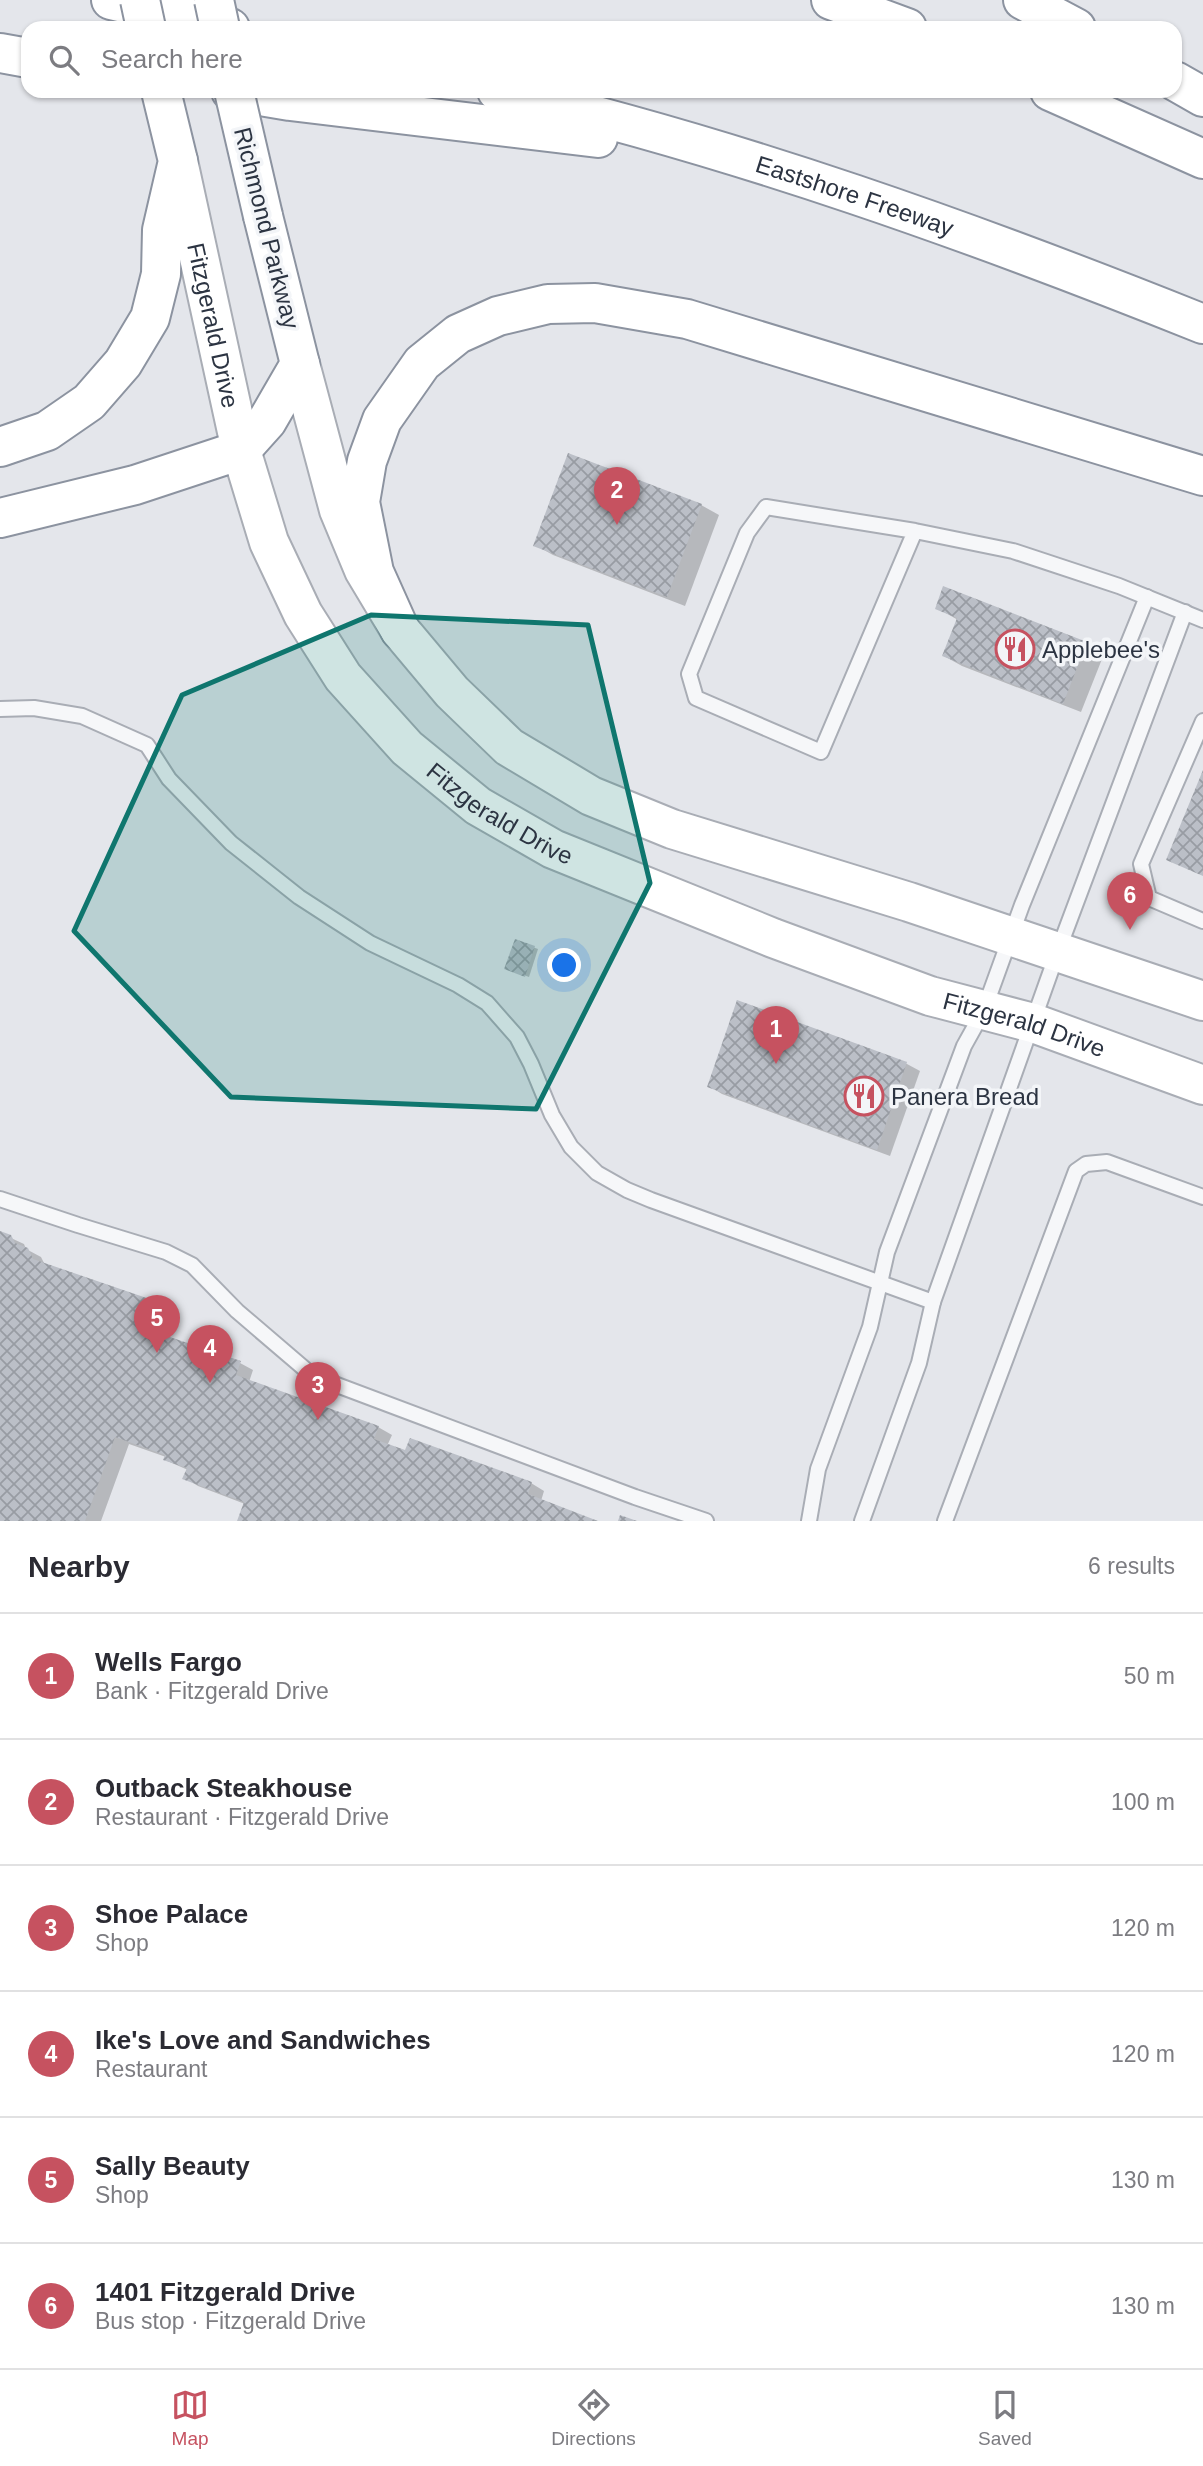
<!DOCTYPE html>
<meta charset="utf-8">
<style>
body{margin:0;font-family:Arial,sans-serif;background:#f7f7f7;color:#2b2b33}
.you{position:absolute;left:565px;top:966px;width:24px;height:24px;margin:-18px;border:5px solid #fff;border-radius:50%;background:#1a73e8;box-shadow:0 0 0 10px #1a73e833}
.badge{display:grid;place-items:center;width:46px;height:46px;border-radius:50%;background:#c65260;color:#fff;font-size:23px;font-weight:700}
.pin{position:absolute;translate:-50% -58px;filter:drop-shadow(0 2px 4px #0008)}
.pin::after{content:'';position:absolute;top:37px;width:24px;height:21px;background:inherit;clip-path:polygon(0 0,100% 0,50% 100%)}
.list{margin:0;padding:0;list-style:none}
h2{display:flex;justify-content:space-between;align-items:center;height:91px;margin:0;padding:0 28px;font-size:30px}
h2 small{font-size:23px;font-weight:400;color:#7c7c81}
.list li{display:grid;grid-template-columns:46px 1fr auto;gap:21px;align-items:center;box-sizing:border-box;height:126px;padding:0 28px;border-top:2px solid #e1e1e2}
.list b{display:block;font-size:26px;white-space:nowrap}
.list p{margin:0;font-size:23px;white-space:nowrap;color:#7c7c81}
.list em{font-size:23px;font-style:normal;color:#7c7c81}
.icon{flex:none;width:38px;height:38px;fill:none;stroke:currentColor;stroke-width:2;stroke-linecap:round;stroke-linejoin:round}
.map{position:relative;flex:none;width:1203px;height:1521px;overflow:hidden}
.search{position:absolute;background:#fff;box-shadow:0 2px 5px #0004;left:21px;right:21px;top:21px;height:77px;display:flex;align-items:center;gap:18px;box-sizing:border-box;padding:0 24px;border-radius:21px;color:#7c7c81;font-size:26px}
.sheet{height:847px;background:#fff}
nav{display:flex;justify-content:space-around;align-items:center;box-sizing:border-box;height:98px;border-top:2px solid #e1e1e2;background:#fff;font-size:19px;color:#7c7c81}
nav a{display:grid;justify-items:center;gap:4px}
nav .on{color:#c65260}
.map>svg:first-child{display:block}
.shadow{fill:#0003}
.building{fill:url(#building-cross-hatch)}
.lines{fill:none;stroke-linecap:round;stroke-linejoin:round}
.lane-casing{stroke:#a9adb5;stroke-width:18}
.secondary-casing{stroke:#a9adb5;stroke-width:42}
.highway-casing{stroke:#8c93a0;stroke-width:42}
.lane{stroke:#f6f7f9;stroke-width:14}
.secondary{stroke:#fff;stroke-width:38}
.highway{stroke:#fff;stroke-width:38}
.highway-bridge-casing{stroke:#8c93a0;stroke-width:42;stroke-linecap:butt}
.highway-bridge{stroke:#fff;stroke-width:38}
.marked{fill:#0f766e;fill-opacity:0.2;stroke:#0f766e;stroke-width:5;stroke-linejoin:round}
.labels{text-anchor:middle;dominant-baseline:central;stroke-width:7;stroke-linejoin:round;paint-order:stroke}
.street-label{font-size:24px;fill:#2c3442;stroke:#f3f5f8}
.poi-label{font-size:24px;fill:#2c3442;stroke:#f3f5f8;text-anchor:start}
</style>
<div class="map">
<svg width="1203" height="1521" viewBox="0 0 1203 1521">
<defs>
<pattern id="building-cross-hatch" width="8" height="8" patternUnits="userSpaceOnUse" patternTransform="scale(1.75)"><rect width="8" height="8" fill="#bbbfc7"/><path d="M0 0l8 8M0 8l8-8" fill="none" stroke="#989ca3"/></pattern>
</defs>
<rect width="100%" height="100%" fill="#e4e6eb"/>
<g class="shadow">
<path d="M 701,505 L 719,515 L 685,606 L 553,555 L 535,545 Z"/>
<path d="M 944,589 L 1087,644 L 1104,654 L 1081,712 L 962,666 L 944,656 L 958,620 L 937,608 Z"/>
<path d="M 516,941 L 538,949 L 529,977 L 510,970 Z"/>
<path d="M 738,1002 L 907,1064 L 920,1071 L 890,1156 L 722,1094 L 709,1086 Z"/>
<path d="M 0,1233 L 24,1244 L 26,1249 L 41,1257 L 45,1265 L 163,1306 L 176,1314 L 168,1338 L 240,1363 L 253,1370 L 249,1382 L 378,1427 L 392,1435 L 387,1446 L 531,1483 L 544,1491 L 541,1501 L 594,1521 L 239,1521 L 245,1504 L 198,1486 L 185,1478 L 188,1470 L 165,1460 L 166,1457 L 129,1444 L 101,1521 L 0,1521 Z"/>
</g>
<g class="building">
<path d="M 568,453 L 702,504 L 667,597 L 533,546 Z"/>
<path d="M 943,586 L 1087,642 L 1063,704 L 942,656 L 957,618 L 935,609 Z"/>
<path d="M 1203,770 L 1203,876 L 1166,860 Z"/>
<path d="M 515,939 L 535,946 L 525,977 L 504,969 Z"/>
<path d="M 737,1000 L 907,1062 L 877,1150 L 707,1087 Z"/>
<path d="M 0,1231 L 11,1235 L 15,1243 L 28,1248 L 33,1259 L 164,1304 L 155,1332 L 241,1361 L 236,1375 L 379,1426 L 374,1439 L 405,1450 L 410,1438 L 532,1482 L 528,1494 L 598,1521 L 237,1521 L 244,1502 L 182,1479 L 187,1468 L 163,1460 L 165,1455 L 115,1437 L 85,1521 L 0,1521 Z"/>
<path d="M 620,1515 L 637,1521 L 618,1521 Z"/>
</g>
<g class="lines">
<defs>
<g id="lane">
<path d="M 915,531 L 821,752 L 696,698 L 689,674 L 747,533 L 766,507 L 915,531 L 1013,551 L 1119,586 L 1203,620"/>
<path d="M 0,709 L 34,708 L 82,716 L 147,745 L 169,779 L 231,843 L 299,897 L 370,943 L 458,985 L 487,1003 L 517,1037 L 531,1064 L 552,1115 L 571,1147 L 597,1173 L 627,1190 L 651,1200 L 933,1302"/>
<path d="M 1203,721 L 1141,864 L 1149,898 L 1203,921"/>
<path d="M 0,1199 L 78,1225 L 166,1252 L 192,1265 L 237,1311 L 313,1376 L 635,1497 L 706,1521"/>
<path d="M 809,1521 L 818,1469 L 870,1327 L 887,1252 L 964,1046 L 984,1010 L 1022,905 L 1147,597"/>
<path d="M 862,1521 L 919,1363 L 933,1302 L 1058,951 L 1185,612"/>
<path d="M 945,1521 L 1076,1171 L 1086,1164 L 1107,1162 L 1203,1197"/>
</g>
<g id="secondary">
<path id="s1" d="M 178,161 L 241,450 L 269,542 L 303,614 L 343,677 L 407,748 L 478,806 L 553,849 L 773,938 L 930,996 L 1033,1023 L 1203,1085"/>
<path d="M 300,364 L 339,510 L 364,570 L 400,630 L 452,692 L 509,747 L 591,796 L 672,829 L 909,902 L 1203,1001"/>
</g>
<g id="highway">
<path d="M 111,0 L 230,28"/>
<path d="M 831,0 L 907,28"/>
<path d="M 1023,0 L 1076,28"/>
<path d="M 0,53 L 28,58"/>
<path d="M 1175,81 L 1203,97"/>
<path d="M 231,91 L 290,101 L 598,138"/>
<path id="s2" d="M 497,91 C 739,148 973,232 1203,324"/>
<path d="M 1050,91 L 1203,159"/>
<path d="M 0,447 L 47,431 L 89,402 L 123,363 L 150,318 L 161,274 L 162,230 L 178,161 L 161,91"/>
<path d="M 0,518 L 135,485 L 241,450 L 267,421 L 300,364 L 263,216"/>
<path d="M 400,630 L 374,572 L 360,502 L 367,461 L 382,420 L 422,363 L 458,334 L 498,316 L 548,304 L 595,303 L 687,319 L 1203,476"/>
</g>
</defs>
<use href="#lane" class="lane-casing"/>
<use href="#secondary" class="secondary-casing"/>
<use href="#highway" class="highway-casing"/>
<use href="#lane" class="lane"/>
<use href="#secondary" class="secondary"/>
<use href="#highway" class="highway"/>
<defs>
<g id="highway-bridge">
<path d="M 140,0 L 146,28"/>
<path d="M 214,0 L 220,28"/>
<path d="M 234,91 L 263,216"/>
</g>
</defs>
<use href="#highway-bridge" class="highway-bridge-casing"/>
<use href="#highway-bridge" class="highway-bridge"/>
</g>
<path class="marked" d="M 371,615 L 588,625 L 650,883 L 536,1109 L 231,1097 L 74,931 L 182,695 Z"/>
<defs>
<symbol id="restaurant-ring" viewBox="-11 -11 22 22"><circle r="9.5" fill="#f3f5f8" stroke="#c65260" stroke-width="1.5"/><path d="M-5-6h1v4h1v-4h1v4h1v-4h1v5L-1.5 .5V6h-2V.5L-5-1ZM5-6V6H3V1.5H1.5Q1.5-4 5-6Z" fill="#c65260"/></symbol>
</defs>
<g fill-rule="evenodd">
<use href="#restaurant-ring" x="993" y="627" width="44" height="44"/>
<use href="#restaurant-ring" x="842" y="1074" width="44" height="44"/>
</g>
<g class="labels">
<g class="street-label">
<text stroke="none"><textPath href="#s2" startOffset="373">Eastshore Freeway</textPath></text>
<text transform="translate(267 228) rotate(76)">Richmond Parkway</text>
<text stroke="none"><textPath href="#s1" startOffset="168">Fitzgerald Drive</textPath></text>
<text stroke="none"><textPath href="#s1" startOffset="756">Fitzgerald Drive</textPath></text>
<text stroke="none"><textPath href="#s1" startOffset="1323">Fitzgerald Drive</textPath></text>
</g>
<g class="poi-label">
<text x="1042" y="649">Applebee's</text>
<text x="891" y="1096">Panera Bread</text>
</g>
</g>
</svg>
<div class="you"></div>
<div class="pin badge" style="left:776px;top:1064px">1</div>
<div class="pin badge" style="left:617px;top:525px">2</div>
<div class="pin badge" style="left:318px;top:1420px">3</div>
<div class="pin badge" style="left:210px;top:1383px">4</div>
<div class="pin badge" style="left:157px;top:1353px">5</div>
<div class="pin badge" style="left:1130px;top:930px">6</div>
<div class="search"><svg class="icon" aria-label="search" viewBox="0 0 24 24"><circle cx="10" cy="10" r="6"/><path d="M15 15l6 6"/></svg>Search here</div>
</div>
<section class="sheet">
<h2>Nearby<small>6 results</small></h2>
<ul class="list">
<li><span class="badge">1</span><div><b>Wells Fargo</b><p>Bank · Fitzgerald Drive</p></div><em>50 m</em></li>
<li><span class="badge">2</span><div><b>Outback Steakhouse</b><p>Restaurant · Fitzgerald Drive</p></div><em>100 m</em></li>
<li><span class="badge">3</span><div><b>Shoe Palace</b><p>Shop</p></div><em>120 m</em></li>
<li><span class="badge">4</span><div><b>Ike's Love and Sandwiches</b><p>Restaurant</p></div><em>120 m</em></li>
<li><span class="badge">5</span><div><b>Sally Beauty</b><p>Shop</p></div><em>130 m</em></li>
<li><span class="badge">6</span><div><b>1401 Fitzgerald Drive</b><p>Bus stop · Fitzgerald Drive</p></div><em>130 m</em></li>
</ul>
</section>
<nav>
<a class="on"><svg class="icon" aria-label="map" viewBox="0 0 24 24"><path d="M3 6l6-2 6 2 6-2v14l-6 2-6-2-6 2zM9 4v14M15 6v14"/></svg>Map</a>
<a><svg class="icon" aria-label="directions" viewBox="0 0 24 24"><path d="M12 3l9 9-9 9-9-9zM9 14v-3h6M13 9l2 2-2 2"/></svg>Directions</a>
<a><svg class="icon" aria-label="saved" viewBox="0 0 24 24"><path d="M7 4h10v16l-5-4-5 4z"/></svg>Saved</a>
</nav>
